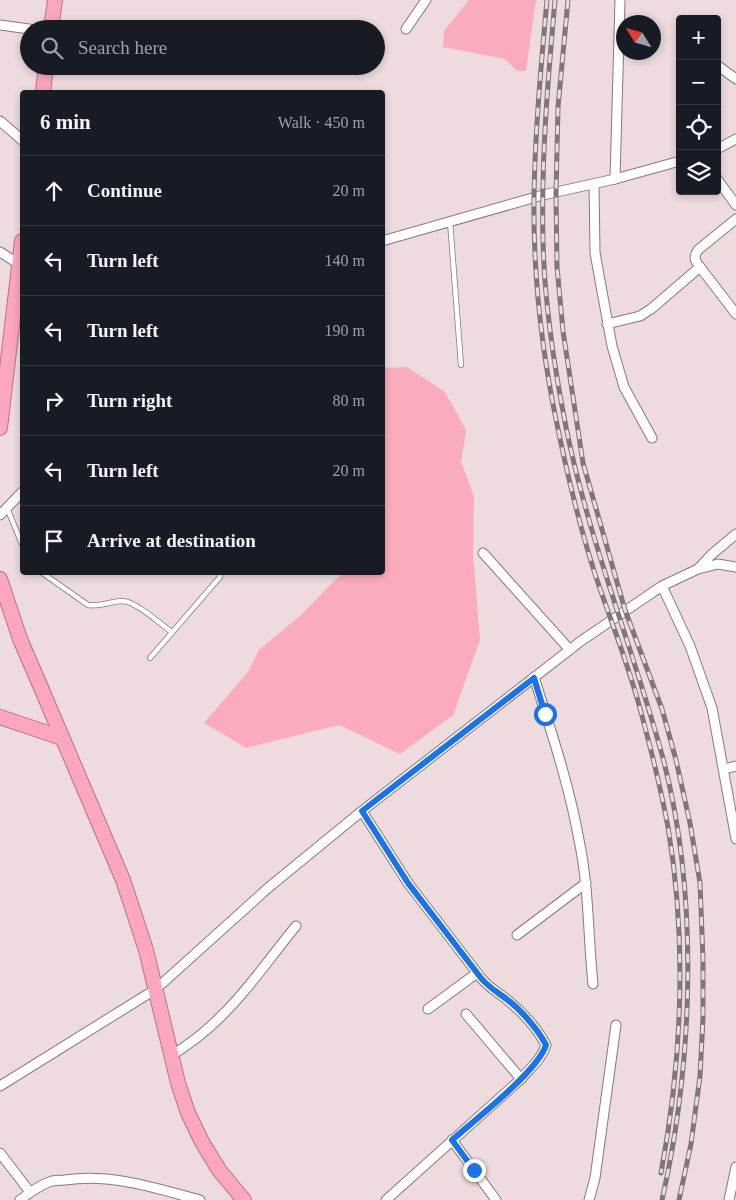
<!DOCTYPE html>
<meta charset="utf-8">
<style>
body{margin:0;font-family:Georgia,serif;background:#242831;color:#f1f3f6}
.controls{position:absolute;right:15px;top:15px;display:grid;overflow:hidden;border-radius:5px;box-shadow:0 2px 8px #0003}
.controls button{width:45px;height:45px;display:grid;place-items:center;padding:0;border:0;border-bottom:1px solid #363941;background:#171b24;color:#f1f3f6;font:25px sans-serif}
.compass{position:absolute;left:616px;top:15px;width:45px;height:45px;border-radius:50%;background:#171b24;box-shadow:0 2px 8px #0003;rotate:307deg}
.stop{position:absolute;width:15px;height:15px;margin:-11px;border:4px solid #1a73e8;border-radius:50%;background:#fff}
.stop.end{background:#1a73e8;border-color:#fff;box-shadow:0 1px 5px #0008}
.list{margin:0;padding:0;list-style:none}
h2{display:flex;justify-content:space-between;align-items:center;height:65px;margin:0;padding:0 20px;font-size:21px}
h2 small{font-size:16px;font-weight:400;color:#9ea1a6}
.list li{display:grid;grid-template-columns:32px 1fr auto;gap:15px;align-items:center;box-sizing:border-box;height:70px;padding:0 20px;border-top:1px solid #363941}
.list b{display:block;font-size:19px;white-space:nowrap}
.list em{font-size:16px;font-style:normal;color:#9ea1a6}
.icon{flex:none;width:28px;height:28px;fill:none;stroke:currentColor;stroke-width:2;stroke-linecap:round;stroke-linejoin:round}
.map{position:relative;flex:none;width:736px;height:1200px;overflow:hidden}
.search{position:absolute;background:#171b24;box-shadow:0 2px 8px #0003;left:20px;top:20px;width:365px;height:55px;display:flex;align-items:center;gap:12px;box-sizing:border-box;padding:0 18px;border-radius:28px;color:#9ea1a6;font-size:19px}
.panel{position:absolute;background:#171b24;box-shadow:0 2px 8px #0003;left:20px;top:90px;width:365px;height:485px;border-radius:5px}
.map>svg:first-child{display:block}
.water{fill:#faacbe}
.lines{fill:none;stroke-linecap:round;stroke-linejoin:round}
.service-casing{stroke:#89797c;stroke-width:6}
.minor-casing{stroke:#89797c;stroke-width:11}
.trunk-casing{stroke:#b97183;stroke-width:16}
.service{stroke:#fff;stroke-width:4.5}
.minor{stroke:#fff;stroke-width:9}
.trunk{stroke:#fca7be;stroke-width:14}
.rail-casing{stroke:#807577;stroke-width:5}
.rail{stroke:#eddbde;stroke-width:3;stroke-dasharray:9;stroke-linecap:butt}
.route{stroke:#1a73e8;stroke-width:6}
</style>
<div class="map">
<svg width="736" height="1200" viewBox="0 0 736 1200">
<rect width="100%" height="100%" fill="#eddbde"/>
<g class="water">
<path d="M 469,0 L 536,0 L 526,71 L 517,71 L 505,59 L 443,47 L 444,31 Z"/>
<path d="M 407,367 L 445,392 L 466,430 L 461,462 L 474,496 L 473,554 L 480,640 L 453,715 L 400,754 L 339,725 L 246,748 L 204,723 L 248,672 L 259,650 L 301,615 L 342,573 L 382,572 L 383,368 Z"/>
</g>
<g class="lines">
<defs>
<g id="service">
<path d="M 450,221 L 461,365"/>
<path d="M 7,508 L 22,544"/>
<path d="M 41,572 L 88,605 C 100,607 111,601 123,601 C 137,602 160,624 172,632"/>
<path d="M 150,658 L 220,577 L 220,572"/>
</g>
<g id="minor">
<path d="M 0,25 L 29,29"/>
<path d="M 406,29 L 426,0"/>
<path d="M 717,65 L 736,79"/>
<path d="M 0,121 L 22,140"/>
<path d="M 717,149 L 736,139"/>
<path d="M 615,179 L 620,0"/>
<path d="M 717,179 L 736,205"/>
<path d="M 594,184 L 595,253 L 612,346 L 624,387 L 652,438"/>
<path d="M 382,241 L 543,195 L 615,179 L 680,161"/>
<path d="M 0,252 L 19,264"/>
<path d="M 700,267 L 736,314"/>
<path d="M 607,324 L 640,316 L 651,309 L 700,267 C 695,261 693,257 698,250 L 736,219"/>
<path d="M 0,515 L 22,492"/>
<path d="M 483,553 L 570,650"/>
<path d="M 698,569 L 711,555 L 736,534"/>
<path d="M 662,586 L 690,646 L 712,708 L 736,839"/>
<path d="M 534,677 C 551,731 569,784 579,840 C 589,887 588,936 593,984"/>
<path d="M 724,769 L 736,766"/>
<path d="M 362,811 L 408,883 L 481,978 C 490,989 501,994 511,1003 C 524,1014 538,1030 546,1045 C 542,1059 530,1068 521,1079 L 386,1200"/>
<path d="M 517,935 L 586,883"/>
<path d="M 428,1009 L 477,973"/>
<path d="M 466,1014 L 521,1079"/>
<path d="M 171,1056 C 183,1048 195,1040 205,1031 C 241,1001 267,961 296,926"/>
<path d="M 0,1086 L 156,989 L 268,888 L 362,811 L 581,641 L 662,586 L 698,569 L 718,564 L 736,567"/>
<path d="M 452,1140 L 496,1200"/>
<path d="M 0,1153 L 30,1192"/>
<path d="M 20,1200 C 29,1193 39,1186 49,1182 C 54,1180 60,1180 65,1180 C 111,1173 155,1188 200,1200"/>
<path d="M 589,1200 L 595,1178 L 616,1025"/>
<path d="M 729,1200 L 736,1167"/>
</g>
<g id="trunk">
<path d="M 51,29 L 55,0"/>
<path d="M 43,92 L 46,66"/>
<path d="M 0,428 L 22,241"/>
<path d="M 0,579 L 20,639 L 39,683 L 123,880 L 146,950 L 178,1083 L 188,1113 L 202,1142 L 219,1170 L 244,1200"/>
<path d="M 0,717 L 62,738"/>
</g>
</defs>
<use href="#service" class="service-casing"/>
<use href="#minor" class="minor-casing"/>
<use href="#trunk" class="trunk-casing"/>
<use href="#service" class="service"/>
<use href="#minor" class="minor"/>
<use href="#trunk" class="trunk"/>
<defs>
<g id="rail">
<path d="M 547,0 C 541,66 535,131 534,197 C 533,274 542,354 558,429 C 568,478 580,527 595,574 C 611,622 630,668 642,716 C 652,753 661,790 668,827 C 687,941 682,1060 661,1173"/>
<path d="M 555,0 C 548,79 541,159 543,239 C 544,301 554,366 566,427 C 589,542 634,650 664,762 C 699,899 693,1063 662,1200"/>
<path d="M 568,0 L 558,107 L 556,194 L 557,267 L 563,331 L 583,463 L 625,610 L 662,709 L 676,760 L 690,823 L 700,883 L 703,960 L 703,1018 L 700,1076 L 691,1144 L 679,1200"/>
</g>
</defs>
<use href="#rail" class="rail-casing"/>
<use href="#rail" class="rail"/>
</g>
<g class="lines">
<path class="route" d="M 474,1170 L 452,1140 C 475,1120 538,1071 546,1045 C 539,1031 522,1011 509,1001 C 499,993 489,988 481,978 L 408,883 L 362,811 L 534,678 L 545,714"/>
</g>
</svg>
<div class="controls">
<button>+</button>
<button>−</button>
<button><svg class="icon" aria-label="locate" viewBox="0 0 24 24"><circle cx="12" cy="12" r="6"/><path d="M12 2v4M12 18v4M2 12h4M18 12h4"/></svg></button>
<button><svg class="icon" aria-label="layers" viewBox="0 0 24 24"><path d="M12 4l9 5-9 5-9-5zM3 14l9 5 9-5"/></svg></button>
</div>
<svg class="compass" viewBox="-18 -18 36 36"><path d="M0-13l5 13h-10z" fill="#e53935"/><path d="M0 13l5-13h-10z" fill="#9ea1a6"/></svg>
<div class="stop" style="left:545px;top:714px"></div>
<div class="stop end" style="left:474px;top:1170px"></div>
<div class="search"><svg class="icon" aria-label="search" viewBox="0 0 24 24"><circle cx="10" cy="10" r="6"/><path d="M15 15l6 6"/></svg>Search here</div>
<section class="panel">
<h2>6 min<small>Walk · 450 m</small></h2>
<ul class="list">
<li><svg class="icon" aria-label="ahead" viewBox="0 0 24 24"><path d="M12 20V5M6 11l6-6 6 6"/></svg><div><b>Continue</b></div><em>20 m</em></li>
<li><svg class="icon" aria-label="left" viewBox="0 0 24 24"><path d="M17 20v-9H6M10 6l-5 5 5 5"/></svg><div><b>Turn left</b></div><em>140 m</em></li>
<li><svg class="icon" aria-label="left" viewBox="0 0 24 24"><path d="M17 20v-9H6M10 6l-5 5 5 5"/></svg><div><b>Turn left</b></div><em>190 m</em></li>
<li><svg class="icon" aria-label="right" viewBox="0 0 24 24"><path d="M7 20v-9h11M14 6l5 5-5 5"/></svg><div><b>Turn right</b></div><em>80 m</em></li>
<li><svg class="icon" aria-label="left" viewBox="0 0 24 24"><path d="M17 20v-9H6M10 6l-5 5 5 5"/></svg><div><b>Turn left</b></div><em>20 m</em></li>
<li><svg class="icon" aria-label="arrive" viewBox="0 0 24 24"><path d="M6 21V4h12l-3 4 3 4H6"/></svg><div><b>Arrive at destination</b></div></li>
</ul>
</section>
</div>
